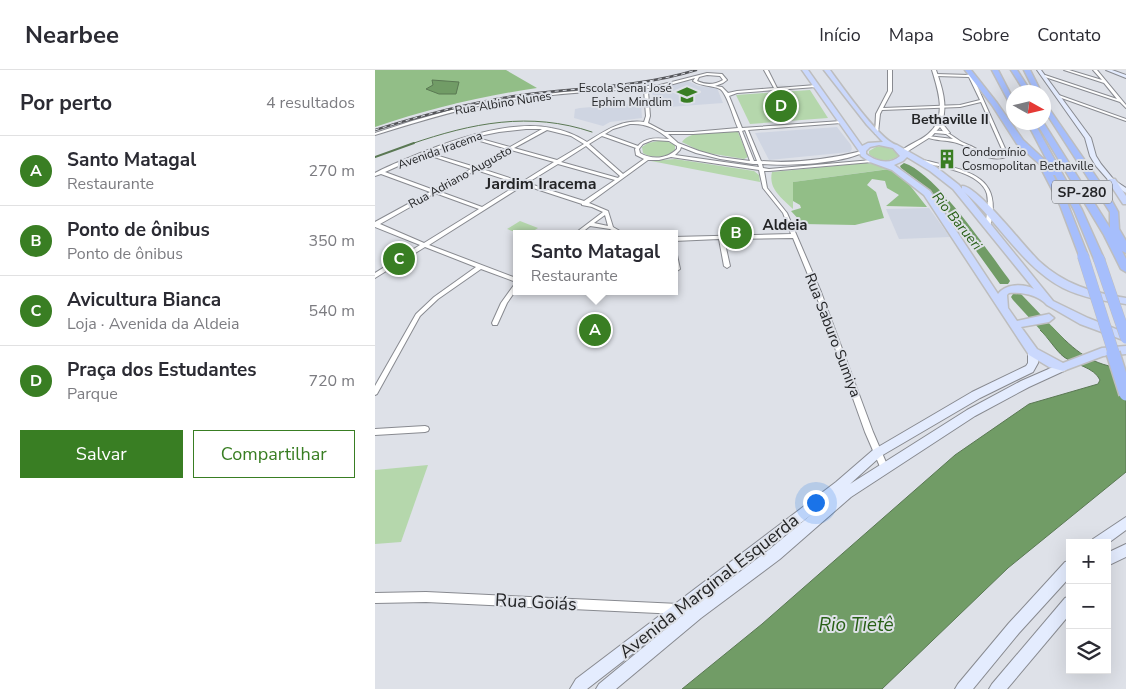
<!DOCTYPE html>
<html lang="pt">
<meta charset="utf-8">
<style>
body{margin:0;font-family:"Nunito Sans",sans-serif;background:#f7f7f7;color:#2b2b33}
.controls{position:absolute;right:15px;bottom:15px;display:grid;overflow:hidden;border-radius:0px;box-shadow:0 5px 20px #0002}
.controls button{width:45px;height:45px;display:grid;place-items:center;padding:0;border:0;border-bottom:1px solid #e1e1e2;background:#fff;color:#2b2b33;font:25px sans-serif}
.compass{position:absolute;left:631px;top:15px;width:45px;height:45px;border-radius:50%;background:#fff;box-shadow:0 5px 20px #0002;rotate:98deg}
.you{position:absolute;left:440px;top:432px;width:18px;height:18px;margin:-12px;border:4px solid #fff;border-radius:50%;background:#1a73e8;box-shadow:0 0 0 8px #1a73e833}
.badge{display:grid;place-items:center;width:32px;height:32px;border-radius:50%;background:#397e23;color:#fff;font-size:16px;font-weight:700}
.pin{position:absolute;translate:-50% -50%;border:2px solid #fff;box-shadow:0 1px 5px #0006}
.popup{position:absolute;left:138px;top:160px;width:165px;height:65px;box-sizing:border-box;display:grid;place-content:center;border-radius:0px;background:#fff;filter:drop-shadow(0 1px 4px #0005);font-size:16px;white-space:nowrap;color:#7c7c81}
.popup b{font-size:19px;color:#2b2b33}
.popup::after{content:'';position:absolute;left:50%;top:100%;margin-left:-10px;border:10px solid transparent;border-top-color:#fff}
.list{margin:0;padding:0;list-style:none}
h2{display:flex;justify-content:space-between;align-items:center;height:65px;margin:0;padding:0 20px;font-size:21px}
h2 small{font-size:16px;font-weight:400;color:#7c7c81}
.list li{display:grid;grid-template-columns:32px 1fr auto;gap:15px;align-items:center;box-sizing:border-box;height:70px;padding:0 20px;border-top:1px solid #e1e1e2}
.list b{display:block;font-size:19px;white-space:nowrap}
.list p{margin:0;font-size:16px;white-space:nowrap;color:#7c7c81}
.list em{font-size:16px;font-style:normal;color:#7c7c81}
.actions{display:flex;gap:10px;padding:15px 20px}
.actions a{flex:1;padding:11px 0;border:1px solid #397e23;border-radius:0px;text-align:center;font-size:18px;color:#397e23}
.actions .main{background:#397e23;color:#fff}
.icon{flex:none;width:28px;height:28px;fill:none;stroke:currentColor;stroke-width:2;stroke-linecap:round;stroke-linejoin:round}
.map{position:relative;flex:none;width:751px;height:619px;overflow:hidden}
header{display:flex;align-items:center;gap:30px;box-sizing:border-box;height:70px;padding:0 25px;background:#fff;border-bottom:1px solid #e1e1e2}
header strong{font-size:24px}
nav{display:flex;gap:28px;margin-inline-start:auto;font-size:18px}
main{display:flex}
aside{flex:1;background:#fff}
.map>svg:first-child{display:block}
.built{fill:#cfd5e2}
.green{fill:#b5d7ac}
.forest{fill:#92be87}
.water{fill:#719c66;stroke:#5a7853}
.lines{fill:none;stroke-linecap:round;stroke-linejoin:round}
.stream-far1{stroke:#5a7853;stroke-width:1}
.stream{stroke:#5a7853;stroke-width:2}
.river{fill:#719c66;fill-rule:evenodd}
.minor-casing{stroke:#888a90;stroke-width:2}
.tertiary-casing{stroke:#888a90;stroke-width:2}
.secondary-casing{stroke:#888a90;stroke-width:2}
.primary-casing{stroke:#bdbdbe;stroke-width:3}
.motorway-casing{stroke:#bdbdbe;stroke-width:3}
.minor{fill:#fff;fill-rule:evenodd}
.tertiary{fill:#fff;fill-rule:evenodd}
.secondary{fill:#e4ecfe;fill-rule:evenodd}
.primary{fill:#cad8fd;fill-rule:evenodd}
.motorway{fill:#a6befc;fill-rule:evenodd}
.rail-casing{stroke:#545559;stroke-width:2.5}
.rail{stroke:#dee1e8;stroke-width:1;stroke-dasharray:4;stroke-linecap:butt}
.motorway-bridge-far1-casing{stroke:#bdbdbe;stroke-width:12;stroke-linecap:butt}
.motorway-bridge-casing{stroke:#bdbdbe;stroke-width:16;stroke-linecap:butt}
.motorway-bridge-far1{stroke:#a6befc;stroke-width:11}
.motorway-bridge{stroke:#a6befc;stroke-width:13}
.labels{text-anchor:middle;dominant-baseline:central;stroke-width:4;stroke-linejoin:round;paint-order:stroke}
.far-poi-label{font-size:12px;fill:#232426;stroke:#dee1e8;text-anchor:end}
.far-street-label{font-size:12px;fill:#232426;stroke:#dee1e8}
.far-neighbourhood-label{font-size:14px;font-weight:bold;fill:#232426;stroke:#dee1e8}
.shield{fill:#dee1e8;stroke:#5b5d60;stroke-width:1}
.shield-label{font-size:14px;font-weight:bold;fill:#232426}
.far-water-label{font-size:14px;font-style:italic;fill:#275f15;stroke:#dee1e8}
.far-quarter-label{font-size:15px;font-weight:bold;fill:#232426;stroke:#dee1e8}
.street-label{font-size:15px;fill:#232426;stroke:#dee1e8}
.far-district-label{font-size:16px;font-weight:bold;fill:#232426;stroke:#dee1e8}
.near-street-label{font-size:18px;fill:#232426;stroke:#dee1e8}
.near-water-label{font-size:19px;font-style:italic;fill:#275f15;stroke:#dee1e8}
</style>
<header>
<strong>Nearbee</strong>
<nav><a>Início</a><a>Mapa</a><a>Sobre</a><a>Contato</a></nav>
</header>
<main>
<aside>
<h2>Por perto<small>4 resultados</small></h2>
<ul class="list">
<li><span class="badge">A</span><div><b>Santo Matagal</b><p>Restaurante</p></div><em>270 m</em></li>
<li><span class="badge">B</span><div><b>Ponto de ônibus</b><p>Ponto de ônibus</p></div><em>350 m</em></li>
<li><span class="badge">C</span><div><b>Avicultura Bianca</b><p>Loja · Avenida da Aldeia</p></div><em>540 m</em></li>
<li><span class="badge">D</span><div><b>Praça dos Estudantes</b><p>Parque</p></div><em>720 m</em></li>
</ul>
<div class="actions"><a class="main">Salvar</a><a>Compartilhar</a></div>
</aside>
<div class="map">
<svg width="751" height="619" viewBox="0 0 751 619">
<rect width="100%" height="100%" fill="#dee1e8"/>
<g class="built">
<path d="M 313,11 L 323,16 L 342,18 L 348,33 L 280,38 L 277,21 Z"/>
<path d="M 266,33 L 267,48 L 235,52 L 228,56 L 199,48 L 200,39 L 205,38 Z"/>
<path d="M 462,57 L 476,75 L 477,79 L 475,82 L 394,90 L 380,63 Z"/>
<path d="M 554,138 L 575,167 L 524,169 L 511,139 Z"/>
</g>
<g class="green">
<path d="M 435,20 L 453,48 L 375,54 L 361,25 Z"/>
<path d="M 361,61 L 363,62 L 373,87 L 369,89 L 327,82 L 307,72 C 316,59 346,62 361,61 Z"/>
<path d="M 283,71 L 291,71 L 300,75 L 300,80 C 291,88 278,89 268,83 L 267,77 L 273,73 Z"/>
<path d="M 508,76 L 522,81 L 523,86 C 515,93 502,91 494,84 L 494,81 L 501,77 Z"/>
<path d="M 300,89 L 379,101 L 384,105 L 385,112 L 276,91 Z"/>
<path d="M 491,93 L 511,96 L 514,99 L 418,112 L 418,139 C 407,128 393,119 397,102 Z"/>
<path d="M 145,151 L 163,158 C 152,166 144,164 132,159 Z"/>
<path d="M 53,395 L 26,472 L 0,474 L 0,400 Z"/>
</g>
<g class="forest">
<path d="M 0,0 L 131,0 L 162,18 C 107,26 53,39 0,57 Z"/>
<path d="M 515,99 L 533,113 L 552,137 L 511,136 L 524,125 L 512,118 L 510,111 L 497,109 L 492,115 L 501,122 L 509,148 L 480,155 L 428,154 L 416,141 L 426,138 L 425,135 L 418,131 L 418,112 Z"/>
</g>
<g class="water">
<path d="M 57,10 L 84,12 L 81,24 L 64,24 L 51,19 L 58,15 Z"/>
<path d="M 677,257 C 701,282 716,295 751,299 L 751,402 L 633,498 L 507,619 L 307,619 L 387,554 L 580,385 L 654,334 L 723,314 L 725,310 C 719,297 700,295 689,287 C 681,281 673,267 665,260 Z"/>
</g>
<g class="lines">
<path class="stream-far1" d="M 36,74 C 97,53 155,41 217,62"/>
<path class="stream" d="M 0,87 L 39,73"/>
<g class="river">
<path d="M 529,93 C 562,104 611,179 633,208 L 635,211 L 633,214 L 625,214 L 566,132 L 551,117 L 526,98 L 525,96 Z"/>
<path d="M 642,223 L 646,224 L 689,269 L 690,272 L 689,275 L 679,275 L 638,230 L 636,227 L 638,224 Z"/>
</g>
<defs>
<g id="minor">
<path d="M 389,0 L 393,0 L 402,18 L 441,15 L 443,16 L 441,17 L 362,23 L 354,26 L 367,58 L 466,51 L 468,52 L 466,53 L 373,60 L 386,91 C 420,94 454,89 487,81 L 489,82 C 465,94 415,96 387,94 L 388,98 L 394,99 L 497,90 L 499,91 L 497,92 L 394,101 L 389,101 L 392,118 L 412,143 L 446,222 L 498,362 L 513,397 L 512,399 L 509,401 L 506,399 L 490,362 L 440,222 L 418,168 L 349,169 L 355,196 L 352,198 L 349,196 L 344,169 L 299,171 L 299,167 L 416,164 L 408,143 L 388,118 L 384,100 L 296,87 L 284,90 L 273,90 L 214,133 L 233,141 L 238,157 L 250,164 L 243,164 L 235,159 L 215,156 L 205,164 L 199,164 L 228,142 L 217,137 L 207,135 L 207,134 L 149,115 L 54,175 L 141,208 L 141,212 L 106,199 L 63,229 L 45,246 L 2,324 L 0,325 L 0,316 L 41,244 L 59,227 L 101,197 L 50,177 L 0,208 L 0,203 L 45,175 L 0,157 L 0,152 L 55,122 L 6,104 L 0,106 L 0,103 C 9,98 21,93 31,89 C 71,72 133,49 176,58 C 189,60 201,65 212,72 C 230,61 246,49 269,52 L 271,46 L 269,20 L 276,18 C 223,21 170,24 117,33 C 77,41 39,53 0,65 L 0,63 L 37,51 L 76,40 L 137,28 L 189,22 L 285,15 L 332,3 L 347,4 L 352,10 L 348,13 L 340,16 L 347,17 L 353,23 L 362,21 L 399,18 ZM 332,5 L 345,6 L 348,10 C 339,15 331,15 322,11 L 324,7 ZM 320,8 L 318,11 C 327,17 337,15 345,19 C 352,23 359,50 363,58 L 318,62 L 290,62 L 273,53 L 275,46 L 273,21 ZM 255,54 C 271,53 282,59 294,69 C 283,68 271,67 263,76 L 230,64 L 238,59 ZM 151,59 L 167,59 L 135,77 L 99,67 L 124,62 ZM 172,60 L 196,66 L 209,74 L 182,90 L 139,78 ZM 370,60 L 382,91 L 379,91 L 367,61 ZM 364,61 L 375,91 L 345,87 L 324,81 L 303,73 L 293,64 L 318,64 ZM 227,66 L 261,78 L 260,79 L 261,85 L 269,89 L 248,104 L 214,74 ZM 95,68 L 132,79 L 100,97 L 54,83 ZM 278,70 L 294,71 L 302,76 L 302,79 C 292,89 277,90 265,83 L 264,79 L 268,74 ZM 211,76 L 245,106 L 243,108 L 186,92 ZM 306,77 L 321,83 L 345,89 L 378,94 L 383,94 L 384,97 L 300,85 L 305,80 ZM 136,80 L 179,92 L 147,112 L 104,98 ZM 50,84 L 96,99 L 59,120 L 10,102 ZM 183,94 L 240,110 L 209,131 L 152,113 ZM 101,100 L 144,114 L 107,137 L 63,121 ZM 60,123 L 104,139 L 49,173 L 5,154 ZM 230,145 L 233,156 L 219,153 Z"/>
<path d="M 513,0 L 517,0 L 517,21 L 508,38 L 585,35 L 605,30 L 594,7 L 561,6 L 559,5 L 561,4 L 594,5 L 591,0 L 595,0 L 633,85 L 633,86 C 614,95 599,78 582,73 C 572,70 560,71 551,67 L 553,66 L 578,69 L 571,64 L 559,63 L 557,62 C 570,58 575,65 585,71 C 588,73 592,74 596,76 C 606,81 617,90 629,84 L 606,32 L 585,37 L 507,40 L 505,44 L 503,63 L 500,64 L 501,44 L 513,21 Z"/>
<path d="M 689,0 L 694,0 L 727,10 L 718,0 L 722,0 L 751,35 L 751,38 L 745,32 L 667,6 L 670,5 L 742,29 L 729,13 Z"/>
<path d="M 681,24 L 751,49 L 751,51 L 681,26 Z"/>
<path d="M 546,90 C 555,91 565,94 573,96 C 609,105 625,118 615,157 L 613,158 L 610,156 C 612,146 614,134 612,124 C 606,102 565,97 546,92 Z"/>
<path d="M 299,183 L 302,185 L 305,199 L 302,201 L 300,200 L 299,197 Z"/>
<path d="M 141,214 L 141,220 L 132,233 L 123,253 L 122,255 L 118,255 L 117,253 L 126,233 L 139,215 Z"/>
<path d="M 50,356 L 53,357 L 54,359 L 53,361 L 50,362 L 0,365 L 0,359 Z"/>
<path d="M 51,522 L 304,534 L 307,536 L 309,539 L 307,542 L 304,544 L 51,532 L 0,533 L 0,523 Z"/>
</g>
<path id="tertiary" d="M 557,0 L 561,0 C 567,17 573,35 567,53 L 575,63 L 570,64 L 565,57 L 557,66 L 530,83 L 526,83 L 526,81 C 534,74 545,71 553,64 C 573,48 563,20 557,0 Z"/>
<g id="secondary">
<path d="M 662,0 L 666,0 L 716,68 L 721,86 L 726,94 L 739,110 L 751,118 L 751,123 L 735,112 L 721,96 L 715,86 L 710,68 Z"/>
<path d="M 731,0 L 737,0 L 751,5 L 751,8 Z"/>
<path d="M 658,278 L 663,282 L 663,293 L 658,302 L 605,328 L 506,386 L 475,414 L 592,340 L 646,311 L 685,294 L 691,294 L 693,297 L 691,300 L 654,317 L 600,346 L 476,427 L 405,489 L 326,548 L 241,619 L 221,619 L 224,614 L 310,543 L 212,619 L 195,619 L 201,609 L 461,412 L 498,380 L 597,322 L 651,296 L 653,293 L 653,282 ZM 437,444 L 395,479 L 324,533 Z"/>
<path d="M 751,447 L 751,460 L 732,474 L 732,473 L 717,473 L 718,469 Z"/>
<path d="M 751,474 L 751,487 L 732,496 L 732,483 Z"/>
<path d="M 695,491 L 695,507 L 644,563 L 598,619 L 580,619 L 583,614 L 634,553 L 690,492 Z"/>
<path d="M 695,526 L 695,544 L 632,619 L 614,619 L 617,614 L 690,528 Z"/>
</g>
<g id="primary">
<path d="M 427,0 L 433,0 L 487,76 L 493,73 L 508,72 L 492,55 L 449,0 L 455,0 C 467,16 505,71 522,75 L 561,97 L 584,115 L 678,231 L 713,248 L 751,263 L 751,271 L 705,254 L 672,235 C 663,225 647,222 634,223 L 632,225 L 633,238 L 642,251 L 674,244 L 679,248 L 674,252 L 646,257 L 662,279 L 688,293 L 727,278 L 751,276 L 751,284 L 728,286 L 688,301 L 674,297 L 654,285 L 549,125 L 517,100 L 495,92 L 486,86 L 484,81 ZM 504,75 L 518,78 L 525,86 C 515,95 502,92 491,84 L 491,81 L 495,77 ZM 532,87 L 555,101 L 578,119 L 659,219 C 648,213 630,214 623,224 L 555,121 L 519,95 L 528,91 Z"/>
<path d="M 734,109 L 740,109 L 751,126 L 751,134 L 748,134 L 733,111 Z"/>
<path d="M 587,116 C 602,115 650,178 664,191 C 689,214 717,223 751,228 L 751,234 C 730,231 708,228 688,218 C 646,196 623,150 587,120 Z"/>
</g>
<g id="motorway">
<path d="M 590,0 L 596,0 L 622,33 L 648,70 L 674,94 L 652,52 L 659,52 L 707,140 L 729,189 L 728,191 L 720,191 L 719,189 L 699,140 L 680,105 L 678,105 L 693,135 L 713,186 L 711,188 L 705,188 L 685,135 L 667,100 L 669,98 L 642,74 L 617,35 Z"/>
<path d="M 617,0 L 623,0 L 638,29 L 638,36 L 635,34 Z"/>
<path d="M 636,0 L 642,0 L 656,22 L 650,22 Z"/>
<path d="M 649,0 L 655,0 L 666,22 L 660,22 Z"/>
<path d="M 668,30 L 733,124 L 743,142 L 744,159 L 751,171 L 751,183 L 747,181 L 751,189 L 751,202 L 746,199 L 729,165 L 661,52 L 668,52 L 735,158 L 735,142 L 668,38 Z"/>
</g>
</defs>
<use href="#minor" class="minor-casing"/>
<use href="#tertiary" class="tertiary-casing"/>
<use href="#secondary" class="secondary-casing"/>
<use href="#primary" class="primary-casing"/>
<use href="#motorway" class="motorway-casing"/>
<use href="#minor" class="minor"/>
<use href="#tertiary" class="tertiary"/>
<use href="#secondary" class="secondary"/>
<use href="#primary" class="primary"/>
<use href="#motorway" class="motorway"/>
<defs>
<path id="rail" d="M 0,60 C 54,43 107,29 163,23 C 217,17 269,16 321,0"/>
</defs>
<use href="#rail" class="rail-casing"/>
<use href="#rail" class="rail"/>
<defs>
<g id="motorway-bridge-far1">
<path d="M 708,186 L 739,284"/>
<path d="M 724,189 L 751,268"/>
</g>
<path id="motorway-bridge" d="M 738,283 L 751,324"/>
</defs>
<use href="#motorway-bridge-far1" class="motorway-bridge-far1-casing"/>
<use href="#motorway-bridge" class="motorway-bridge-casing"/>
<use href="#motorway-bridge-far1" class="motorway-bridge-far1"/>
<use href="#motorway-bridge" class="motorway-bridge"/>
</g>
<defs>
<symbol id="university-bare" viewBox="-9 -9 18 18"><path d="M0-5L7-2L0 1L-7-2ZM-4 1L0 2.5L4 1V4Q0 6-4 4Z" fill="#397e23" stroke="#dee1e8" stroke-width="2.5" paint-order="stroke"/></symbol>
<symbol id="building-bare" viewBox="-9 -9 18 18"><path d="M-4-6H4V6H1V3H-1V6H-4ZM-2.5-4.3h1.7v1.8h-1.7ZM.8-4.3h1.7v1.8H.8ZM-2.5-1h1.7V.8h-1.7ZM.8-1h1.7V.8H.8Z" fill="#397e23" stroke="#dee1e8" stroke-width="2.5" paint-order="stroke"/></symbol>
</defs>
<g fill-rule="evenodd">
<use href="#university-bare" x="298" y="11" width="28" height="28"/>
<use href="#building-bare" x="558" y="75" width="28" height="28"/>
</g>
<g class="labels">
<g class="far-poi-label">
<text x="297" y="18">Escola Senai José<tspan x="297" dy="14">Ephim Mindlim</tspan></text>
<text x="587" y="82" text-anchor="start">Condomínio<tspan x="587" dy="14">Cosmopolitan Bethaville</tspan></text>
</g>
<g class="far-street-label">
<text transform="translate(128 33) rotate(-9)">Rua Albino Nunes</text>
<text transform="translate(65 80) rotate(-20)">Avenida Iracema</text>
<text transform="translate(85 107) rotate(-29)">Rua Adriano Augusto</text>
</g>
<g class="far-neighbourhood-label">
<text x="575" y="49">Bethaville II</text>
</g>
<rect class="shield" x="677" y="110.5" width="60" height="23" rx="4"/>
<g class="shield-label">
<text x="707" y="122">SP-280</text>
</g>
<g class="far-water-label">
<text transform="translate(582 151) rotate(51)">Rio Barueri</text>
</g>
<g class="far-quarter-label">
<text x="410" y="155">Aldeia</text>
</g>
<g class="street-label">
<text transform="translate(458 265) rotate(69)">Rua Saburo Sumiya</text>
</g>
<g class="far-district-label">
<text x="166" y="114">Jardim Iracema</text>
</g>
<g class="near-street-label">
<text transform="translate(334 516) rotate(-38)">Avenida Marginal Esquerda</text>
<text transform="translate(161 532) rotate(3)">Rua Goiás</text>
</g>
<g class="near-water-label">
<text x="481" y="555">Rio Tietê</text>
</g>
</g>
</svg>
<div class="controls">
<button>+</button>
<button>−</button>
<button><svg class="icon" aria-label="layers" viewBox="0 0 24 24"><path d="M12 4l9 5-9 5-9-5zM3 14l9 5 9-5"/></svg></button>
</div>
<svg class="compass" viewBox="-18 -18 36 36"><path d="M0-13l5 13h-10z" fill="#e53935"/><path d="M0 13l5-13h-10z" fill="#7c7c81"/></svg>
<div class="you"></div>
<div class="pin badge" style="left:220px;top:260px">A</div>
<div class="popup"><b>Santo Matagal</b>Restaurante</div>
<div class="pin badge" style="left:361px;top:163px">B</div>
<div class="pin badge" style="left:24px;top:189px">C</div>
<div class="pin badge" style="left:406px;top:36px">D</div>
</div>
</main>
